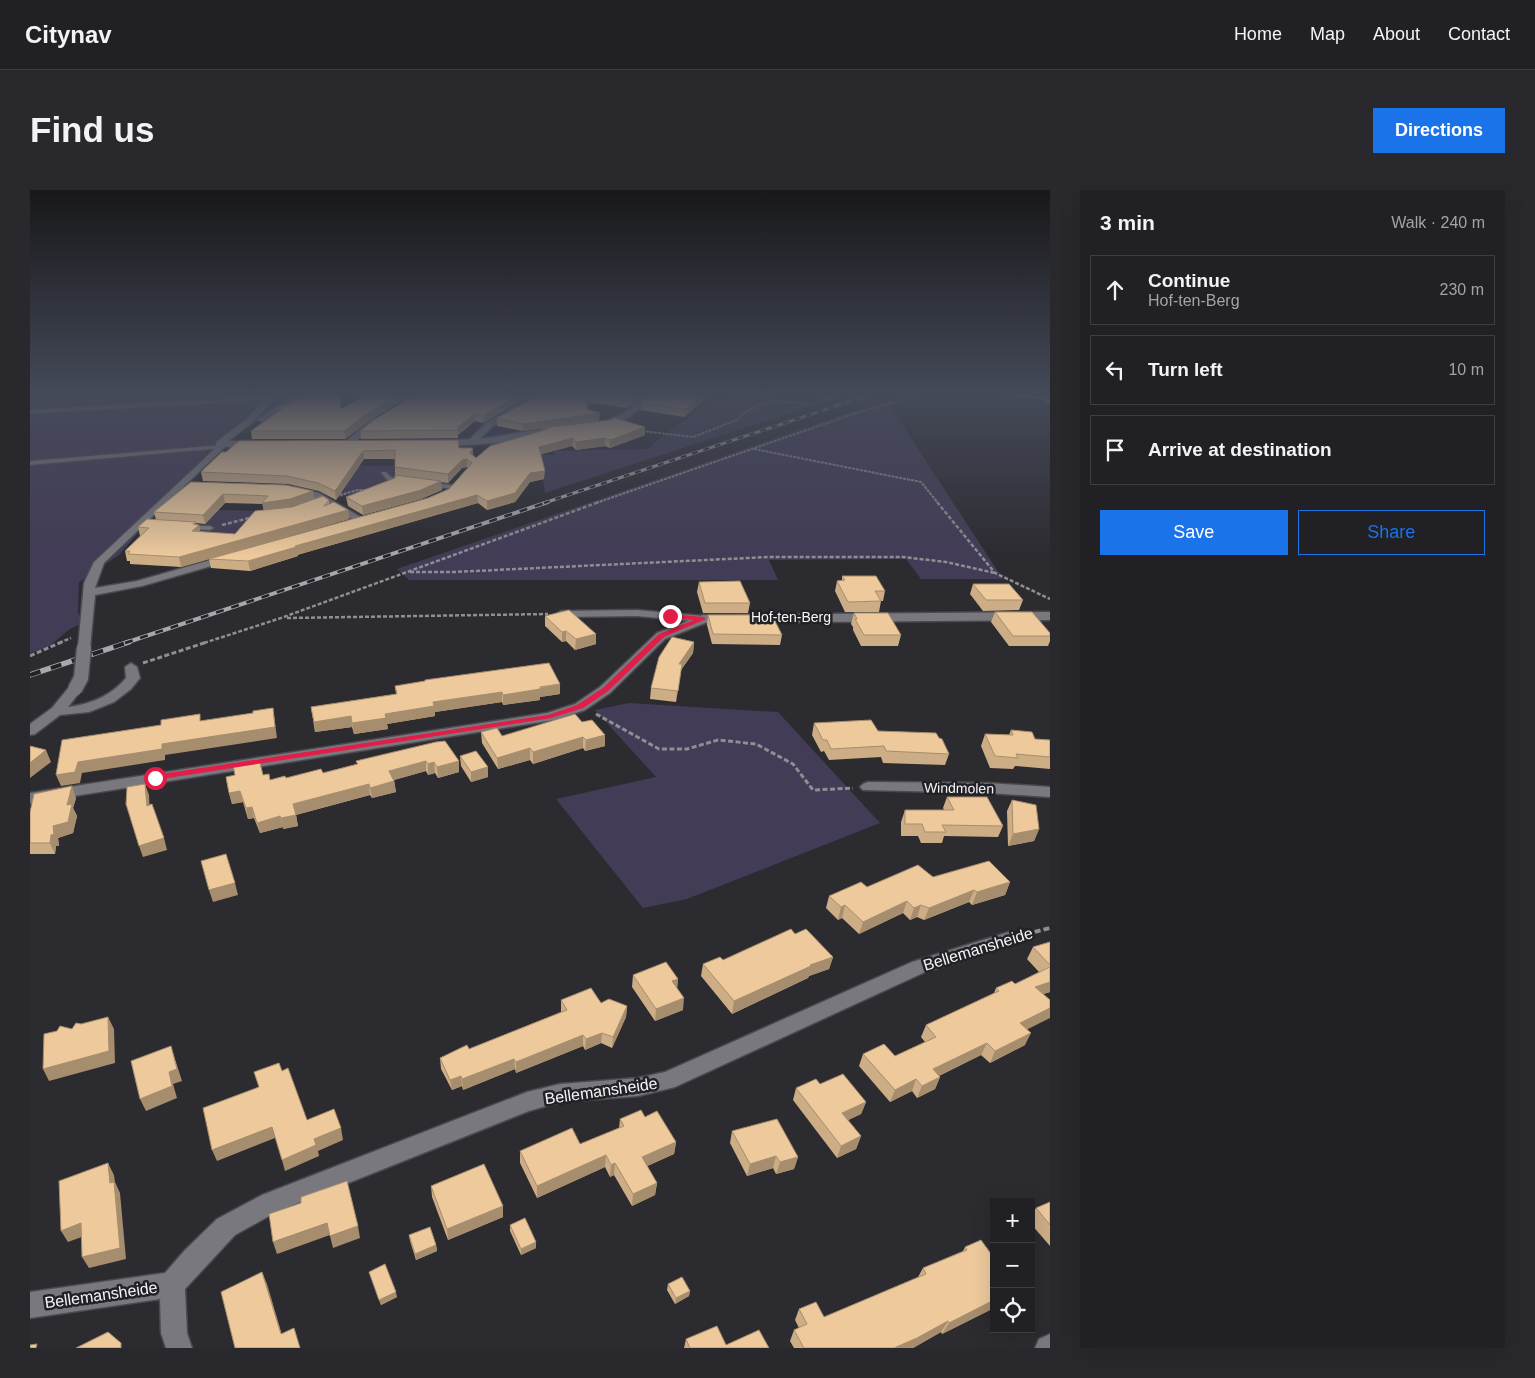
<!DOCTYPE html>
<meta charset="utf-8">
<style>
body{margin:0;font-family:Arial,sans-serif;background:#29282c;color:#f1f3f6}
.controls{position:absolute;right:15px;bottom:15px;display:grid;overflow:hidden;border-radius:0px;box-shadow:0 5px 20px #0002}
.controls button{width:45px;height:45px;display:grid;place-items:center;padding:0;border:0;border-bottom:1px solid #3e3e41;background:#212024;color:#f1f3f6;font:25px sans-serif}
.stop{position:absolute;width:15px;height:15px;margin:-11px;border:4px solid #e11d48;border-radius:50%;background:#fff}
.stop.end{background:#e11d48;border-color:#fff;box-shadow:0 1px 5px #0008}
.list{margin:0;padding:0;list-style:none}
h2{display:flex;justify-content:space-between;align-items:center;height:65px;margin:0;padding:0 20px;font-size:21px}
h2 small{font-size:16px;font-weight:400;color:#a2a3a6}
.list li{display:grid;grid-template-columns:32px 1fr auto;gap:15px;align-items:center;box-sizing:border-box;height:70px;margin:0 10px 10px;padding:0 10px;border:1px solid #3e3e41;border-radius:0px}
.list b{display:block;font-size:19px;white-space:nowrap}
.list p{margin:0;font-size:16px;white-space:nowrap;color:#a2a3a6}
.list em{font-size:16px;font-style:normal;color:#a2a3a6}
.actions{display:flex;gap:10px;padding:15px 20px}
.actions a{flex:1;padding:11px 0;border:1px solid #1a73e8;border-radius:0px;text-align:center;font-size:18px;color:#1a73e8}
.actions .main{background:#1a73e8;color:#fff}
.icon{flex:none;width:28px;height:28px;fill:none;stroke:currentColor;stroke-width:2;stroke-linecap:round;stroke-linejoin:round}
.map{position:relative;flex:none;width:1020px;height:1158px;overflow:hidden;border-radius:0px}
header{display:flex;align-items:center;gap:30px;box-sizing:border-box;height:70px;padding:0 25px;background:#212024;border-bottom:1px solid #3e3e41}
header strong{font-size:24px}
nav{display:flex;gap:28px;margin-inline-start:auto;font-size:18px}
.intro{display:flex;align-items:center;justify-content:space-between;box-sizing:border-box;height:120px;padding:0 30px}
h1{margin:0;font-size:35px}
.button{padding:12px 22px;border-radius:0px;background:#1a73e8;color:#fff;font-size:18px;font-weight:700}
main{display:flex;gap:30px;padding:0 30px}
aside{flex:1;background:#212024;border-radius:0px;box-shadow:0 5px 20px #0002}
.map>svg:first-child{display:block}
.green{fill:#423c56}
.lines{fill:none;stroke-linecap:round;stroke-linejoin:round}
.lane-casing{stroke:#4a494e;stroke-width:3}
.street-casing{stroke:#4a494e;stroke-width:3}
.path-far3{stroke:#8f8e92;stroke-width:2;stroke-dasharray:3 1;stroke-linecap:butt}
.path-far2{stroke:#8f8e92;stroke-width:2.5;stroke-dasharray:4 2;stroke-linecap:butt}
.path-far1{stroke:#8f8e92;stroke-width:3;stroke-dasharray:5 2.5;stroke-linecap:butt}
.path{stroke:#8f8e92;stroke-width:4;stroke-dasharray:6 3;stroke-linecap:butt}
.lane{fill:#7a787f;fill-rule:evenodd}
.street{fill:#7a787f;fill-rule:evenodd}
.rail-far2-casing{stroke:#a8a7ac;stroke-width:3}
.rail-far1-casing{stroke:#a8a7ac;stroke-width:4}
.rail-casing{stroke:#a8a7ac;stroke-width:5.5}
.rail-far2{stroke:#222126;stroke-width:2;stroke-dasharray:6;stroke-linecap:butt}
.rail-far1{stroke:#222126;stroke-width:2.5;stroke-dasharray:8;stroke-linecap:butt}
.rail{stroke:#222126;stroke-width:4;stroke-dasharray:11;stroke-linecap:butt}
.street-bridge-casing{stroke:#4a494e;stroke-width:17;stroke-linecap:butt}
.street-bridge{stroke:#7a787f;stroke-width:14}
.wall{fill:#ccad86;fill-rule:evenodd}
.shaded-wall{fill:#a68d6d}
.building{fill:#edc99c;stroke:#a68d6d}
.route{fill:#e11d48}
.labels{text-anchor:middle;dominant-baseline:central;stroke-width:5;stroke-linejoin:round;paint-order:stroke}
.street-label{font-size:14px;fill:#f5f4f8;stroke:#222126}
.near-street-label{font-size:16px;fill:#f5f4f8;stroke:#222126}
</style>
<header>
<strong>Citynav</strong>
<nav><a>Home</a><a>Map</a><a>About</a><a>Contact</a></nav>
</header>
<div class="intro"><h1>Find us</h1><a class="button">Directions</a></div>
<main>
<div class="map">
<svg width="1020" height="1158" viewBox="0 0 1020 1158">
<rect width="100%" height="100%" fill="#2c2b30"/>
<g class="green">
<path d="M 0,204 L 130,204 L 125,212 L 149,215 L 152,218 L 231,212 L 181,258 L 89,365 L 49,392 L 48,423 L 53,433 L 40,439 L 18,457 L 0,463 Z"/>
<path d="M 713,204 L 734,204 L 747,210 L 783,212 L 790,209 L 797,211 L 515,303 L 509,265 L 524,265 L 524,261 L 618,259 L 638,241 L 659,228 L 672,215 L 692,210 L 716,209 Z"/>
<path d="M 856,210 L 973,389 L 891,389 L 876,369 L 739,370 L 748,390 L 379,390 L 367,379 Z"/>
<path d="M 328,276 L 365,276 L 422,287 L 408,301 L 333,301 L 308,308 L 302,306 L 313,300 Z"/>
<path d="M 188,320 L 233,321 L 209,350 L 171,344 L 177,337 L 173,336 Z"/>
<path d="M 599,513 L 748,522 L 850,633 L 657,709 L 613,718 L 526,609 L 626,587 L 565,520 Z"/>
</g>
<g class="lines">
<defs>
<g id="lane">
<path d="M 135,204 L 141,204 L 144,211 L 242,206 L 245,208 L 242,210 L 0,224 L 0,220 L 138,211 Z"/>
<path d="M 803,204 L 810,204 L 794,212 L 789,211 Z"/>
<path d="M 191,255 L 194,257 L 193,258 L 0,275 L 0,271 Z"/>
<path d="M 352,282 L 356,282 L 361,287 L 380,292 L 377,294 L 357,290 L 351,283 Z"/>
<path d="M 398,292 L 421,295 L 425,297 L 421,299 L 396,295 L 394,294 Z"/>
<path d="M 152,335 L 180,336 L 184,338 L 180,340 L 155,339 L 152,339 Z"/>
<path d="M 607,420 L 673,426 L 678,429 L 673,432 L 607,426 L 531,427 L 527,424 L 531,421 Z"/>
</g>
<g id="street">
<path d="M 241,204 L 249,204 L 221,234 L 198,251 L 226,251 L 230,254 L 229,256 L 195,257 L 74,373 L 65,398 L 107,391 L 198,365 L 203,368 L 202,370 L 112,396 L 65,405 L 60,458 L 58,461 L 50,461 L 48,458 L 54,393 L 64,372 L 174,269 L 186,257 L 186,252 L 215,230 Z"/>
<path d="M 275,204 L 288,204 L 266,211 L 233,232 L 226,230 L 260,207 Z"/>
<path d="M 501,204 L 509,204 L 499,216 L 463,236 L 450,249 L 512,239 L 515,240 L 515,244 L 466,253 L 409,257 L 405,254 L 409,251 L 440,249 L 457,232 L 493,212 Z"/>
<path d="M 619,204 L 628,204 L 598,228 L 570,237 L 566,235 L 592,224 Z"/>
<path d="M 343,228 L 350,230 L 320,257 L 314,257 L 314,253 Z"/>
<path d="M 264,297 L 289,303 L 336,330 L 335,332 L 327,332 L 283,307 L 261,302 L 259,300 Z"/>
<path d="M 1020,422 L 1020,430 L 675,433 L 635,449 L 580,503 L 555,520 L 524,530 L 0,613 L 0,603 L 517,523 L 545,514 L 570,497 L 627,443 L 673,425 Z"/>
<path d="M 101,473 L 107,477 L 110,488 L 101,499 L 84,512 L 59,522 L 30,525 L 5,544 L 0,545 L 0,534 L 22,518 L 40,496 L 50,496 L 52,499 L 38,517 C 61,514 81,506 96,488 L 95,477 Z"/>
<path d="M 838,592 L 958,593 L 1020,597 L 1020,607 L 958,603 L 833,600 L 830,597 L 833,594 Z"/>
<path d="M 979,742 L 985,744 L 988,749 L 985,754 L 895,782 L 645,897 L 608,906 L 530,912 L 499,921 L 248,1021 L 205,1045 L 155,1099 L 157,1143 L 162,1158 L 136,1158 L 131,1143 L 130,1109 L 0,1128 L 0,1102 L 135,1083 L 155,1060 L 187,1029 L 232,1005 L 497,902 L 530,894 L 608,888 L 635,882 L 882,772 Z"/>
<path d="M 1020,1144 L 1020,1158 L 1005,1158 L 1009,1149 Z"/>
</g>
</defs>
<use href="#lane" class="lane-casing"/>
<use href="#street" class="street-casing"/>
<g class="path-far3">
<path d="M 734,204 L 746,211 L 781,214"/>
<path d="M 612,241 L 663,247 L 707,230 L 714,223 L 729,215 L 746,211"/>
<path d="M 724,259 L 891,292 L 908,313"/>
<path d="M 310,305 L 328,300 L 338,300"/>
<path d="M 566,313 L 829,222 L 894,204"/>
</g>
<g class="path-far2">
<path d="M 907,312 L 965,383 L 1020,409"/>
<path d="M 192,335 L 223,327"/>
<path d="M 380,382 L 424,382 L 739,367 L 873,367 L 916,372 L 965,383"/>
<path d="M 257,428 L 518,424"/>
<path d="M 29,453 L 41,448"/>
<path d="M 174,453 L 251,428 L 569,312"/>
</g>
<g class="path-far1">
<path d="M 0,466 L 32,452"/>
<path d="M 113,473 L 177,452"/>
<path d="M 566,524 L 629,559 L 657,559 L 688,550 L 726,554 L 763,574 L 783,600 L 823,598"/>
</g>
<path class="path" d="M 996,744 L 1020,738"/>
<use href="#lane" class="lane"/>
<use href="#street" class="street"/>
<defs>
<path id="rail-far2" d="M 514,313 L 842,204"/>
<path id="rail-far1" d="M 95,453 L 518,312"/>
<path id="rail" d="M 0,485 L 99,452"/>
</defs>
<use href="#rail-far2" class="rail-far2-casing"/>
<use href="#rail-far1" class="rail-far1-casing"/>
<use href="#rail" class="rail-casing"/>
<use href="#rail-far2" class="rail-far2"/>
<use href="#rail-far1" class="rail-far1"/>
<use href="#rail" class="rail"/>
<defs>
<path id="street-bridge" d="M 45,499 L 51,488 L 54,458"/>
</defs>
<use href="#street-bridge" class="street-bridge-casing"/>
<use href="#street-bridge" class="street-bridge"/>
</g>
<g class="wall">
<path d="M 387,204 L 499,204 L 492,210 L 453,233 L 445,231 L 428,245 L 428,248 L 331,249 L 330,241 Z"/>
<path d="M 505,204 L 617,204 L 597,218 L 559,212 L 557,219 L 569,231 L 552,233 L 615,245 L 580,258 L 575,256 L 546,260 L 542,256 L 511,264 L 514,289 L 500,292 L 485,312 L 457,320 L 448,313 L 267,365 L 268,366 L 220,381 L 181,378 L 179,369 L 398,308 L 419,299 L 438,278 L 437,277 L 432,278 L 418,293 L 411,292 L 412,300 L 391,309 L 333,325 L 318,316 L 316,307 L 365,288 L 365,269 L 334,269 L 306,310 L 289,301 L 258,294 L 173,291 L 171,282 L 192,262 L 443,258 L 443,265 L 446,268 L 513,240 L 513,238 L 493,241 L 467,236 L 467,228 L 500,210 Z"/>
<path d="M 622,204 L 681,204 L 654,227 L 611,220 L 611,213 Z"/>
<path d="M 689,204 L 765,204 L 765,205 L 707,208 L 704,206 L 691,206 Z"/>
<path d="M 970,204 L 1020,204 L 1020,214 L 1012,209 L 970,206 Z"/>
<path d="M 381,205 L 339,231 L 315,249 L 222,249 L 221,241 L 250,221 L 249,218 L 311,219 Z"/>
<path d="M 161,292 L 283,301 L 284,309 L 299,310 L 299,314 L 318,320 L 319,329 L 151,377 L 100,374 L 100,371 L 97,371 L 95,361 L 110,346 L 108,337 L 126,330 L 124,322 ZM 195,313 L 233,314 L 234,320 L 205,344 L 170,342 L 169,335 L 166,335 L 166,333 L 175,334 Z"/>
<path d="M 812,386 L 855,401 L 853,411 L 851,411 L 849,422 L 815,422 L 805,401 L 807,391 L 812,390 Z"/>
<path d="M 669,392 L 720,413 L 718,423 L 673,423 L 667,402 Z"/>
<path d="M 943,394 L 993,410 L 989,420 L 953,421 L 940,404 Z"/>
<path d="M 965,422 L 1020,443 L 1020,451 L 1018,456 L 979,456 L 961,432 Z"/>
<path d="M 824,423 L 871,445 L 868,456 L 831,456 L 823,440 L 823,437 L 821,434 Z"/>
<path d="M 678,425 L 726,429 L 752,445 L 750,455 L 682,454 L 677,435 Z"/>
<path d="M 515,426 L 566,444 L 566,454 L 545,460 L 536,451 L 532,452 L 515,436 Z"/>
<path d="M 664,452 L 663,463 L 651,480 L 646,512 L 620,509 L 621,498 Z"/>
<path d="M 530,494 L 530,504 L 510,507 L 510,510 L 473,515 L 472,512 L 405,522 L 405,526 L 357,534 L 358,539 L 324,544 L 322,537 L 285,542 L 281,517 L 366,504 L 365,496 Z"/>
<path d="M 552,532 L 575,545 L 575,556 L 555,561 L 553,558 L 503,574 L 500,570 L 468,579 L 452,553 L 451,542 L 472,546 Z"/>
<path d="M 784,533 L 909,548 L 919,564 L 915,575 L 853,573 L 851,567 L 799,570 L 794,561 L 791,562 L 782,545 Z"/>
<path d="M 981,540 L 1005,549 L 1020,550 L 1020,579 L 985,576 L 983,579 L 960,578 L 951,556 L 955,544 L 979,545 Z"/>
<path d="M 430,566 L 458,587 L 441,592 L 431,576 Z"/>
<path d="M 326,571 L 429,571 L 429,582 L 408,588 L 405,583 L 398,585 L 396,581 L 364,590 L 366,602 L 342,608 L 340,605 L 266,625 L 268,636 L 253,639 L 253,637 L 230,643 L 224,628 L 218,629 L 213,612 L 202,614 L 199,603 L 233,585 L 240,590 L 293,583 L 327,574 Z"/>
<path d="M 917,607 L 973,636 L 968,647 L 914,646 L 912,653 L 891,653 L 888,646 L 871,646 L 871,632 L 875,620 L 914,620 L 913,618 Z"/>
<path d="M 46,608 L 43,618 L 47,626 L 43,643 L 28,648 L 29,656 L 26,656 L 25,664 L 0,664 L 0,622 Z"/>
<path d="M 982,610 L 1009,639 L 1004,651 L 978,656 L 977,621 Z"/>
<path d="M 903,687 L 980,692 L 975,705 L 942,715 L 939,712 L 894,730 L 887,727 L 880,730 L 873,723 L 829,744 L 812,728 L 808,730 L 796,718 L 799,706 L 837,697 Z"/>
<path d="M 765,744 L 803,767 L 799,779 L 779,786 L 778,788 L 702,824 L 671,786 L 673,774 L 693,770 Z"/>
<path d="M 1020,752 L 1020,802 L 1013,804 L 1020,810 L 1020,827 L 996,839 L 995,855 L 960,873 L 951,865 L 909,886 L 910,887 L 905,899 L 887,908 L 882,901 L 860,912 L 829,876 L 833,864 L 865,866 L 895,852 L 891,847 L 896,835 L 964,803 L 966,798 L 985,794 L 1009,782 L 997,769 L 1003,757 Z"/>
<path d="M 603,785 L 648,789 L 647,798 L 653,820 L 625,831 L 602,797 Z"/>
<path d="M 531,810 L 571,813 L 597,816 L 596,827 L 582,858 L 571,853 L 555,860 L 553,856 L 486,883 L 485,879 L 433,900 L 432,896 L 422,900 L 411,879 L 410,868 L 439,859 L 531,822 Z"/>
<path d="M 790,894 L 836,912 L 831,924 L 818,930 L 831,946 L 826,959 L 807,968 L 763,910 L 766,898 Z"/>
<path d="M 615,927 L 646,952 L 644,964 L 617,976 L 627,993 L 625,1005 L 602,1016 L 584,985 L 580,987 L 575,977 L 507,1008 L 490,973 L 490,961 L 550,954 L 589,938 L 590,929 Z"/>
<path d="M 702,941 L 768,967 L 764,979 L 746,984 L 743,978 L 717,986 L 700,953 Z"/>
<path d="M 401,996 L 473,1016 L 473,1027 L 418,1050 L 402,1007 Z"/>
<path d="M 1020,1012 L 1020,1056 L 1001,1034 L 1001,1025 L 1006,1018 Z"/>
<path d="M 480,1035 L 506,1058 L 491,1065 L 480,1041 Z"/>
<path d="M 379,1045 L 406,1055 L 407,1061 L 386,1070 L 380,1051 Z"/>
<path d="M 935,1057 L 964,1068 L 964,1118 L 912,1144 L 911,1142 L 883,1158 L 764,1158 L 760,1151 L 764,1140 L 769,1138 L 765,1130 L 769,1119 L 794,1127 L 888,1087 L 893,1078 L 933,1061 Z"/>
<path d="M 339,1082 L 367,1107 L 351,1115 Z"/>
<path d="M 638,1094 L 660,1101 L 659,1106 L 645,1114 L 637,1100 Z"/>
<path d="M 656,1149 L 696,1155 L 739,1158 L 654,1158 Z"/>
</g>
<g class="shaded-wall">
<path d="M 0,204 L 14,204 L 0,209 Z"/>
<path d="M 370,204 L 381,204 L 381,205 L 339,231 L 315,249 L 314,241 L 338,223 Z"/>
<path d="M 491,204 L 499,204 L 492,210 L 453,233 L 453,226 Z"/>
<path d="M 607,204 L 617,204 L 597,218 L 597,211 Z"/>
<path d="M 673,204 L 681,204 L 654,227 L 655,219 Z"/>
<path d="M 559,205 L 559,212 L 556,225 L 570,223 L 569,231 L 515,238 L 513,238 L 493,241 L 493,234 L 556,219 Z"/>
<path d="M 445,224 L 445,231 L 428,245 L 428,237 Z"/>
<path d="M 615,237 L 615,245 L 580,258 L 580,250 Z"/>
<path d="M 543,248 L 542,256 L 509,265 L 509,257 Z"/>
<path d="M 575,248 L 575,256 L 546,260 L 546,252 Z"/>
<path d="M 443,258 L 443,267 L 440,263 Z"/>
<path d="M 333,261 L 334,269 L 306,310 L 305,301 Z"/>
<path d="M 437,269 L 437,277 L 432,278 L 418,293 L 418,284 L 432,270 Z"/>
<path d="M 515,281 L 514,289 L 500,292 L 485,312 L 457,320 L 457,311 L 500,283 Z"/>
<path d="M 411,291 L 412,300 L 391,309 L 333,325 L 332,316 Z"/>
<path d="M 283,301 L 285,310 L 262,318 L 234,322 L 232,313 Z"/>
<path d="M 193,304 L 195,313 L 175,334 L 173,325 Z"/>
<path d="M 447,305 L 448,313 L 267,365 L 268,366 L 220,381 L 218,371 L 265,356 Z"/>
<path d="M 318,320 L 319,329 L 151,377 L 149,367 Z"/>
<path d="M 166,332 L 167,337 L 169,335 L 171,344 L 162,341 L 163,334 Z"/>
<path d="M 536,441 L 536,451 L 532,452 L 532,442 Z"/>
<path d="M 566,444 L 566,454 L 545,460 L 546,449 Z"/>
<path d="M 664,452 L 663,463 L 651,480 L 646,512 L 649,474 Z"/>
<path d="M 530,494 L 530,504 L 510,507 L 510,510 L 473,515 L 473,505 Z"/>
<path d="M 472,502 L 472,512 L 405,522 L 405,526 L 357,534 L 358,539 L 324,544 L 322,533 L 355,524 L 403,512 Z"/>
<path d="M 243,518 L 247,548 L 135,565 L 135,570 L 52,583 L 50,593 L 31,596 L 26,585 L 48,572 L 132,554 Z"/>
<path d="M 321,526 L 322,537 L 285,542 L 284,532 Z"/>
<path d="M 575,545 L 575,556 L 555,561 L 556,550 Z"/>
<path d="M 553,547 L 553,558 L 503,574 L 503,562 Z"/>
<path d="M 500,558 L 500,570 L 468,579 L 467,568 Z"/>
<path d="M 16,560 L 21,572 L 0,588 L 0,573 Z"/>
<path d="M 396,571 L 396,581 L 360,591 L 359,581 Z"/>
<path d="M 429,571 L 429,582 L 408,588 L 407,577 Z"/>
<path d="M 404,572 L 405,583 L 398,585 L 398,574 Z"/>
<path d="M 458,577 L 458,587 L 441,592 L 441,582 Z"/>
<path d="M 364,591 L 366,602 L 342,608 L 340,598 Z"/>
<path d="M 115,594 L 119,605 L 120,627 L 117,616 Z"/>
<path d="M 339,594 L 340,605 L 265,625 L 263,614 Z"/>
<path d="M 42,596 L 46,608 L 43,618 L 47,626 L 43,643 L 28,648 L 29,656 L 26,656 L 25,664 L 20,653 L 21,645 L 23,636 L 37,615 Z"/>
<path d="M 210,601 L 213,612 L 202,614 L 199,603 Z"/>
<path d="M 222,617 L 224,628 L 218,629 L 216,618 Z"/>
<path d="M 266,625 L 268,636 L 253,639 L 251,628 Z"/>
<path d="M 250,626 L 253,637 L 230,643 L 227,633 Z"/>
<path d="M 1009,639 L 1004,651 L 978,656 L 983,644 Z"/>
<path d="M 134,648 L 137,660 L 113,667 L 109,656 Z"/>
<path d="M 980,692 L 975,705 L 942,715 L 947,702 Z"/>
<path d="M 205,693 L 208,705 L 183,712 L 179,700 Z"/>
<path d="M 944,700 L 939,712 L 894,730 L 899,718 Z"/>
<path d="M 877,711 L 873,723 L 829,744 L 833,732 Z"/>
<path d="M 815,715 L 812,728 L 808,730 L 811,717 Z"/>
<path d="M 891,715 L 887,727 L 880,730 L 884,718 Z"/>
<path d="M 803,767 L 799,779 L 779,786 L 778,788 L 702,824 L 704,811 L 780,775 Z"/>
<path d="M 648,789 L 647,801 L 642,791 Z"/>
<path d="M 1020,792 L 1020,802 L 999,809 L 1005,797 Z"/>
<path d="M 654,808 L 653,820 L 625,831 L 626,819 Z"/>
<path d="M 597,816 L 596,827 L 582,858 L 583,847 Z"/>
<path d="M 1020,818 L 1020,828 L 984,846 L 990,833 Z"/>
<path d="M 78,827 L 84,839 L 85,873 L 19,891 L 13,879 Z"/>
<path d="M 572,843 L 571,853 L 555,860 L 556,849 Z"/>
<path d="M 1001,843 L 995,855 L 960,873 L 965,861 Z"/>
<path d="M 553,845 L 553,856 L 486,883 L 486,872 Z"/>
<path d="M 957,853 L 951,865 L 898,891 L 903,879 Z"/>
<path d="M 141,856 L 145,869 L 152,891 L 143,894 L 147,908 L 116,921 L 110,909 L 139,882 Z"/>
<path d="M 484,869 L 485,879 L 433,900 L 432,889 Z"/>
<path d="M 431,886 L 432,896 L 422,900 L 420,890 Z"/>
<path d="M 910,887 L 905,899 L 887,908 L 892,896 Z"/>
<path d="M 886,889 L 882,901 L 860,912 L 865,900 Z"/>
<path d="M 836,912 L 831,924 L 808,935 L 812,923 Z"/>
<path d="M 242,937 L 245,948 L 187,971 L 182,960 Z"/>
<path d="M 311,938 L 313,950 L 288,961 L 289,966 L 255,981 L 252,970 L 284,949 Z"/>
<path d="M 831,946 L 826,959 L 807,968 L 811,956 Z"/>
<path d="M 646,952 L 644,964 L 611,979 L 612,967 Z"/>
<path d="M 576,965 L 575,977 L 507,1008 L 507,996 Z"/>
<path d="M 746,966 L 743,978 L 717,986 L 720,974 Z"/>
<path d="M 768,967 L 764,979 L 746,984 L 750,972 Z"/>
<path d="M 78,973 L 84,985 L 85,992 L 90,1003 L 96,1069 L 59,1078 L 52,1067 L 80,993 Z"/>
<path d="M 585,973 L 584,985 L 580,987 L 581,975 Z"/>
<path d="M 627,993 L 625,1005 L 602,1016 L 603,1004 Z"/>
<path d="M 473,1016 L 473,1027 L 418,1050 L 417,1039 Z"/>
<path d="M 51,1033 L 57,1045 L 38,1052 L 31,1041 Z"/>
<path d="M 297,1033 L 300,1045 L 247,1064 L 243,1052 Z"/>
<path d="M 328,1036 L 330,1048 L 303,1058 L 300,1046 Z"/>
<path d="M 506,1052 L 506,1058 L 491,1065 L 491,1059 Z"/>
<path d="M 406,1055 L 407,1061 L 386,1070 L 385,1064 Z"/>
<path d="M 232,1082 L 237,1094 L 255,1155 L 251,1144 Z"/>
<path d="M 660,1101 L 659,1106 L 645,1114 L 646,1108 Z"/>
<path d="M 366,1102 L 367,1107 L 351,1115 L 349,1110 Z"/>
<path d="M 964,1110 L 964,1118 L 912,1144 L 919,1133 Z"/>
<path d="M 918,1131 L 911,1142 L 883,1158 L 864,1158 Z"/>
</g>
<g class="building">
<path d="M 277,204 L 309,204 L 311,219 L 338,204 L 370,204 L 338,223 L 314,241 L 221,241 L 252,219 L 249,218 Z"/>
<path d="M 387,204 L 491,204 L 453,226 L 445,224 L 428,237 L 428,240 L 330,241 L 345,229 Z"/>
<path d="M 505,204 L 607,204 L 597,211 L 559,205 L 556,219 L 570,223 L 493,234 L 467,228 L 500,210 Z"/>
<path d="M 622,204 L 673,204 L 655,219 L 611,213 Z"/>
<path d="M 585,228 L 615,237 L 580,250 L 575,248 L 546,252 L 543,248 L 509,257 L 515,281 L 500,283 L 485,303 L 457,311 L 447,305 L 265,356 L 266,357 L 218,371 L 179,369 L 398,308 L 419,299 L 442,273 L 437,269 L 432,270 L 418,284 L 365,277 L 365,260 L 333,261 L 305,301 L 288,293 L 257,286 L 171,282 L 192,262 L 196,262 L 209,251 L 428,250 L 429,258 L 443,258 L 440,263 L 446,268 L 460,256 L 518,239 L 513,238 L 579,230 Z"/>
<path d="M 365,285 L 411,291 L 391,300 L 332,316 L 316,307 L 365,288 Z"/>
<path d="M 161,292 L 256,295 L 283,301 L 260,309 L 232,313 L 238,306 L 193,304 L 173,325 L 124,322 Z"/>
<path d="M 293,306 L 299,310 L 294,316 L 304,312 L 318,320 L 149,367 L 98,364 L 100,361 L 95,361 L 119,338 L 108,337 L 117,329 L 166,332 L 163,334 L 169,335 L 162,341 L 205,344 L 225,321 L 262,317 Z"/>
<path d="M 812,386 L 846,386 L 855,401 L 845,401 L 851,411 L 818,412 L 807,391 L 815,390 Z"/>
<path d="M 710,391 L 720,413 L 675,413 L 669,392 Z"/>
<path d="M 943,394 L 979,394 L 993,410 L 956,410 Z"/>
<path d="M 539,420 L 566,444 L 546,449 L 536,441 L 532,442 L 515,426 Z"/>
<path d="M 965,422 L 1002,422 L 1020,443 L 1020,446 L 983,446 Z"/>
<path d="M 824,423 L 858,423 L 871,445 L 834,445 L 825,429 L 827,429 Z"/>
<path d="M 678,425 L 724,425 L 726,429 L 744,429 L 752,445 L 683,444 Z"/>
<path d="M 642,447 L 664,452 L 649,474 L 652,474 L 648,501 L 621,498 L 629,467 Z"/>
<path d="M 519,473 L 530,494 L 510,497 L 510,499 L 473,505 L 472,502 L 403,512 L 404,516 L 355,524 L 356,528 L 322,533 L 321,526 L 284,532 L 281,517 L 367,504 L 365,496 L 395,491 L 395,490 Z"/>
<path d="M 243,518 L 245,537 L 132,554 L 132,559 L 48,572 L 45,582 L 26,585 L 32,550 L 131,535 L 131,530 L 170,524 L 170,531 L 223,523 L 223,521 Z"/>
<path d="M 545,524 L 552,532 L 562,530 L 575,545 L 556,550 L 553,547 L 503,562 L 500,558 L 467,568 L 451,542 L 467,538 L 472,546 Z"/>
<path d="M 841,530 L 848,541 L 906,543 L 909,548 L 912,549 L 919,564 L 856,561 L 854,556 L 801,559 L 797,550 L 793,550 L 784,533 Z"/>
<path d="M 981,540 L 1002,542 L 1005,549 L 1020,550 L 1020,567 L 986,564 L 988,568 L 965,566 L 955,544 L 983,545 Z"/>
<path d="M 415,551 L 429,571 L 407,577 L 404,572 L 398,574 L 396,571 L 359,581 L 364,591 L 340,598 L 339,594 L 263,614 L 266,625 L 251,628 L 250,626 L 227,633 L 222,617 L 216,618 L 210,601 L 199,603 L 196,587 L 205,585 L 203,575 L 229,569 L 233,585 L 239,584 L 240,590 L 255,586 L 256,588 L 291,579 L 293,583 L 328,574 L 326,571 L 406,552 Z"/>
<path d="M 0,556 L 16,560 L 0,573 Z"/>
<path d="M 446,561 L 458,577 L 441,582 L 430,566 Z"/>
<path d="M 115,594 L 117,616 L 122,614 L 134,648 L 109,656 L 96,614 L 97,597 Z"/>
<path d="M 42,596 L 37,615 L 42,614 L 38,632 L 23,636 L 24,644 L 21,645 L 20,653 L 0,653 L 0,622 L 4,604 Z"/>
<path d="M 917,607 L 957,607 L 973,636 L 912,635 L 916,642 L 895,642 L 892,634 L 875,634 L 875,620 L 924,620 Z"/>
<path d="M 982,610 L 1006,615 L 1009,639 L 983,644 Z"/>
<path d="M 196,664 L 205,693 L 179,700 L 171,671 Z"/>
<path d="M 959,671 L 980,692 L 947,702 L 944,700 L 899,718 L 891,715 L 884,718 L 877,711 L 833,732 L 815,715 L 811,717 L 799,706 L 831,692 L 837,697 L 888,675 L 903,687 Z"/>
<path d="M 761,739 L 765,744 L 776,739 L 803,767 L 780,775 L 781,776 L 704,811 L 673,774 L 690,767 L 693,770 Z"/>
<path d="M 1020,752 L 1020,775 L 1003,757 Z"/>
<path d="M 636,772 L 648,789 L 642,791 L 654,808 L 626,819 L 603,785 Z"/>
<path d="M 1020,777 L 1020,792 L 1005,797 L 1020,810 L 1020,818 L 990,833 L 1001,843 L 965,861 L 957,853 L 903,879 L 910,887 L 892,896 L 886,889 L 865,900 L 833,864 L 854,854 L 865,866 L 906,847 L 896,835 L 969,801 L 966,798 L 982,791 L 985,794 Z"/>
<path d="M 561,798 L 571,813 L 579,809 L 597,816 L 583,847 L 572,843 L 556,849 L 553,845 L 486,872 L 484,869 L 432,889 L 431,886 L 420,890 L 410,868 L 437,855 L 439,859 L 537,820 L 531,810 Z"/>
<path d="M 78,827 L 79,861 L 13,879 L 14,844 L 27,841 L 30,836 L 42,839 L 46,833 L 51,834 Z"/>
<path d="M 141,856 L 147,879 L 139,882 L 142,896 L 110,909 L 101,871 Z"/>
<path d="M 249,873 L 252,881 L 258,878 L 277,930 L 304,919 L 311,938 L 284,949 L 286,955 L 252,970 L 242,937 L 182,960 L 173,918 L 229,897 L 224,882 Z"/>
<path d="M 813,884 L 836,912 L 812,923 L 831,946 L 811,956 L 766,898 L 786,889 L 790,894 Z"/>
<path d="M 611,920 L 615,927 L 627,921 L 646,952 L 612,967 L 627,993 L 603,1004 L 585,973 L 581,975 L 576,965 L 507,996 L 490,961 L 542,938 L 550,954 L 594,936 L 590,929 Z"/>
<path d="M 747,929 L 768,967 L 750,972 L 746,966 L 720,974 L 702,941 Z"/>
<path d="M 78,973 L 80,993 L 84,992 L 90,1058 L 52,1067 L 51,1033 L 31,1041 L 29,991 Z"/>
<path d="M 454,974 L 473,1016 L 417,1039 L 401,996 Z"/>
<path d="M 317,991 L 328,1036 L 300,1046 L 297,1033 L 243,1052 L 239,1024 L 271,1013 L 271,1007 Z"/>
<path d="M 1020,1012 L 1020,1035 L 1006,1018 Z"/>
<path d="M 495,1028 L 506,1052 L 491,1059 L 480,1035 Z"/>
<path d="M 400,1037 L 406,1055 L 385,1064 L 379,1045 Z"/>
<path d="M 951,1050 L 964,1068 L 964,1110 L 919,1133 L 918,1131 L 887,1148 L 864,1158 L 774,1158 L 764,1140 L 777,1134 L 769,1119 L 786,1112 L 794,1127 L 896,1084 L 893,1078 L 937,1060 L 935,1057 Z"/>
<path d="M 355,1074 L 366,1102 L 349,1110 L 339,1082 Z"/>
<path d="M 232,1082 L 251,1144 L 264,1138 L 270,1158 L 205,1158 L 191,1102 Z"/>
<path d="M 652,1087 L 660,1101 L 646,1108 L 638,1094 Z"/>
<path d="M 687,1136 L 696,1155 L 729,1140 L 739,1158 L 660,1158 L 656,1149 Z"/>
<path d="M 78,1142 L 91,1153 L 91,1158 L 46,1158 Z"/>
<path d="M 7,1154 L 6,1158 L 0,1158 L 0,1155 Z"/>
</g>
<linearGradient id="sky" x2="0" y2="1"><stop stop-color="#18181a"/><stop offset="0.56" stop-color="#454a59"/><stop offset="1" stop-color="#454a59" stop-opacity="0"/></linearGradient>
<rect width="1020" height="366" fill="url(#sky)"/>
<path class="route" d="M 640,424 L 673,427 L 676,429 L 634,447 L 578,501 L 553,518 L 521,528 L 125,590 L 121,588 L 125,585 L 518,525 L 547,515 L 573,498 L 629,444 L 664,430 L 637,428 L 637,425 Z"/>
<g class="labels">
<g class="street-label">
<text x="761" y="427">Hof-ten-Berg</text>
<text transform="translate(929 598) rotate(1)">Windmolen</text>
</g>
<g class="near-street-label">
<text transform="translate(948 759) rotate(-17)">Bellemansheide</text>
<text transform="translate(571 901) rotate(-8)">Bellemansheide</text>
<text transform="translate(71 1105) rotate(-8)">Bellemansheide</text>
</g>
</g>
</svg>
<div class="controls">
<button>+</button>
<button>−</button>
<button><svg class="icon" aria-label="locate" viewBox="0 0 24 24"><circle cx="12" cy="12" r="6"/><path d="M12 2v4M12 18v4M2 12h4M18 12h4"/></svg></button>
</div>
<div class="stop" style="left:125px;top:588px"></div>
<div class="stop end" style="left:640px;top:426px"></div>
</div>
<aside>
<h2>3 min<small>Walk · 240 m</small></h2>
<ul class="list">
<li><svg class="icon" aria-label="ahead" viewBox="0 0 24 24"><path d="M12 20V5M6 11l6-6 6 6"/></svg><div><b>Continue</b><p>Hof-ten-Berg</p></div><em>230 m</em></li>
<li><svg class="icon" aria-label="left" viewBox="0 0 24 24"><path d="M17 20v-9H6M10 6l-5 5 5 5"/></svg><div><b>Turn left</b></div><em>10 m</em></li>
<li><svg class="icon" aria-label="arrive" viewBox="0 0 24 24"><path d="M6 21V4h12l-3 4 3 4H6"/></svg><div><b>Arrive at destination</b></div></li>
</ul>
<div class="actions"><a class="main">Save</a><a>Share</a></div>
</aside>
</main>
